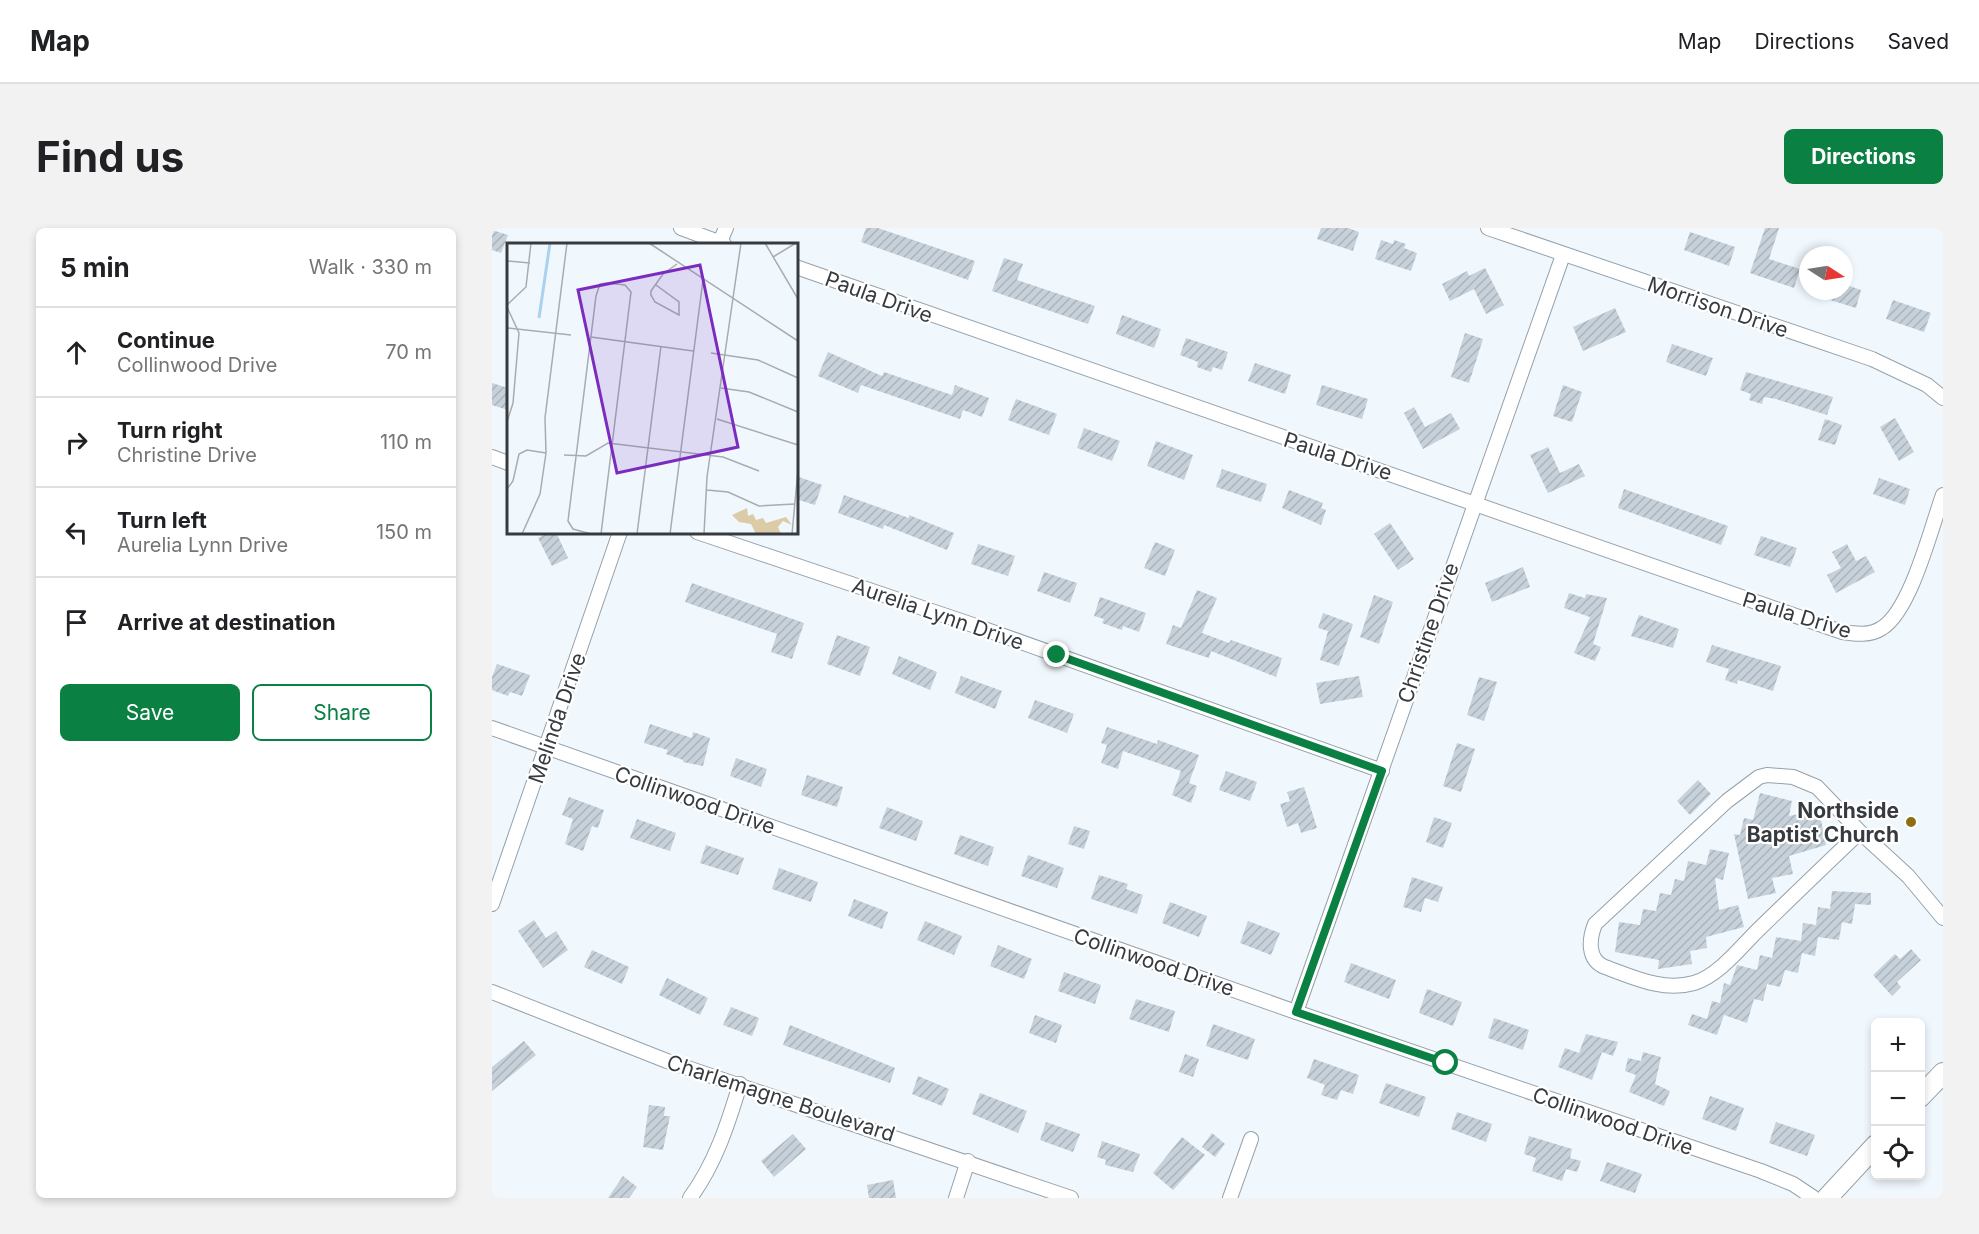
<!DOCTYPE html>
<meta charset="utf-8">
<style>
body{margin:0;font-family:Inter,sans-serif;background:#f2f2f2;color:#202124}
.controls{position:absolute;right:18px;bottom:18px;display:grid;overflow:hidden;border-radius:9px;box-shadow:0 3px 9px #0003}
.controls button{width:54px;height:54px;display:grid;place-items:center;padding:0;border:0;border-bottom:2px solid #e0e0e0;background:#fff;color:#202124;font:30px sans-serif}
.compass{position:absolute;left:1307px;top:18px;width:54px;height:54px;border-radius:50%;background:#fff;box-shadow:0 3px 9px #0003;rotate:102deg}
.stop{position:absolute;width:18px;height:18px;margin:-14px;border:4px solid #0b8043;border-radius:50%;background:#fff}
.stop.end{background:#0b8043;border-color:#fff;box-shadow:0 2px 6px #0008}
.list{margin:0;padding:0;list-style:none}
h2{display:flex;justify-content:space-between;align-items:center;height:78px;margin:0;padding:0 24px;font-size:26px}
h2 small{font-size:20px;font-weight:400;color:#757577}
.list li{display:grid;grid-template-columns:39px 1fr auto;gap:18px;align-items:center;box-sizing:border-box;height:90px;padding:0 24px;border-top:2px solid #e0e0e0}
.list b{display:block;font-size:22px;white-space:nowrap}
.list p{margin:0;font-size:20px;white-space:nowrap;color:#757577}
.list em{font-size:20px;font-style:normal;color:#757577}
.actions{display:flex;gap:12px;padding:18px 24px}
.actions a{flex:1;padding:14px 0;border:2px solid #0b8043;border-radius:9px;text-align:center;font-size:21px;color:#0b8043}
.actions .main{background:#0b8043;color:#fff}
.icon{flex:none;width:33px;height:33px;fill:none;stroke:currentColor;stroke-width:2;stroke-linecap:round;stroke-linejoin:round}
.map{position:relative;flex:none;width:1451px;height:970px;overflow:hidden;border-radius:9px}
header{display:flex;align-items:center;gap:36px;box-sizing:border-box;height:84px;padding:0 30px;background:#fff;border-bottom:2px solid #e0e0e0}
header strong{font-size:28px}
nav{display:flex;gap:33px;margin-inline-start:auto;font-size:21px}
.intro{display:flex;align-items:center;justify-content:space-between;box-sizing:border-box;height:144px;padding:0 36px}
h1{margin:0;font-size:42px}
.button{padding:15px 27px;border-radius:9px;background:#0b8043;color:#fff;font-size:21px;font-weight:700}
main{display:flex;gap:36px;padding:0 36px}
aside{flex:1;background:#fff;border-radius:9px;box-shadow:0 3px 9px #0003}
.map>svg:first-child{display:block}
.building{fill:url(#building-hatch)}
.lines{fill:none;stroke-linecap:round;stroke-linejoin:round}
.street-casing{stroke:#96a1a9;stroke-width:16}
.secondary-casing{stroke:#96a1a9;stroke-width:22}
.street{stroke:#fff;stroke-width:14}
.secondary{stroke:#fff;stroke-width:20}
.route{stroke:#0b8043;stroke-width:8}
.poi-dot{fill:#8f6e12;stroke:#fff;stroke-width:2}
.labels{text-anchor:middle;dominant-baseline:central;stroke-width:4.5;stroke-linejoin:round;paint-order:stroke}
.street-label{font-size:21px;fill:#373b3f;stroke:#fff}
.poi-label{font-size:21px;font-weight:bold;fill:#373b3f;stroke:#fff;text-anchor:end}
.inset-river{fill:none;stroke:#a9d2f0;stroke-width:3}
.inset-road{fill:none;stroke:#a7acb1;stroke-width:1.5}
.view{fill:#7b2cbf;fill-opacity:0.15;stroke:#7b2cbf;stroke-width:3}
.inset-edge{fill:none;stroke:#373b3f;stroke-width:3}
</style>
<header>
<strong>Map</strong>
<nav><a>Map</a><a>Directions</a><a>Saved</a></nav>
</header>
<div class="intro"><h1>Find us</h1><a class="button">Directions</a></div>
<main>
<aside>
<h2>5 min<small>Walk · 330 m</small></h2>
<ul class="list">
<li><svg class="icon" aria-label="ahead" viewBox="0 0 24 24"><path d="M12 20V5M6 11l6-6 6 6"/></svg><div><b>Continue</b><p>Collinwood Drive</p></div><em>70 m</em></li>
<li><svg class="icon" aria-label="right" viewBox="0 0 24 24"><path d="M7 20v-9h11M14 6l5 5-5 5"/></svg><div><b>Turn right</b><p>Christine Drive</p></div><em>110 m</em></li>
<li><svg class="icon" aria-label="left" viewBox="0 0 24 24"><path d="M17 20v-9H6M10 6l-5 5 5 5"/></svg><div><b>Turn left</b><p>Aurelia Lynn Drive</p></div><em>150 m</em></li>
<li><svg class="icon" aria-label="arrive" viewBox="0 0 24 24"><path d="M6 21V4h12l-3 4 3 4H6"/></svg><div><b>Arrive at destination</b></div></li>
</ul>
<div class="actions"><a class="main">Save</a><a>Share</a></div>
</aside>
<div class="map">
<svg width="1451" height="970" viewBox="0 0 1451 970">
<defs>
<pattern id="building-hatch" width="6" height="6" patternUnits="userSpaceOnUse" patternTransform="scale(1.5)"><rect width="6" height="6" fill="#c6d1da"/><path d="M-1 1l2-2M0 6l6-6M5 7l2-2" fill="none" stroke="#abb4bc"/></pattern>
</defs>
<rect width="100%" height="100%" fill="#f1f8fd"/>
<g class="building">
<path d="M 374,0 L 386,0 L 483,33 L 476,52 L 369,14 Z"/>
<path d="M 829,0 L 856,0 L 867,4 L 861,23 L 825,11 Z"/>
<path d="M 1273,0 L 1287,0 L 1277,31 L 1308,41 L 1302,60 L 1258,45 Z"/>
<path d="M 0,2 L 16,7 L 9,25 L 0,22 Z"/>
<path d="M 1198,4 L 1243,19 L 1237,38 L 1192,22 Z"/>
<path d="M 889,12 L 901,16 L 902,12 L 914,16 L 912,20 L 925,25 L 919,43 L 883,31 Z"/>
<path d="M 512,30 L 531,36 L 525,52 L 603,78 L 596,96 L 500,63 Z"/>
<path d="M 993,40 L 1012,77 L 994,86 L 982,61 L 958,73 L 950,56 L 975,43 L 977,48 Z"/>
<path d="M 1352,56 L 1369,62 L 1364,80 L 1319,66 L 1319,63 L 1352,63 Z"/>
<path d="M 1401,72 L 1439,85 L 1432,104 L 1394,91 Z"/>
<path d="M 1123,80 L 1134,104 L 1091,123 L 1081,99 Z"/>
<path d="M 630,87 L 669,101 L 662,120 L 624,106 Z"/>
<path d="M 973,105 L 991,111 L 977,155 L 959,149 Z"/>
<path d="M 694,110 L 736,124 L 730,142 L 721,139 L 719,144 L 705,139 L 706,134 L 688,127 Z"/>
<path d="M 1180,116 L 1221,130 L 1214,148 L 1174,134 Z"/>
<path d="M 336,124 L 390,148 L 392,144 L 460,167 L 463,157 L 497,170 L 490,189 L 471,182 L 468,191 L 369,157 L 366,165 L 326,148 Z"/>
<path d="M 763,135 L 799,147 L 793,166 L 756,153 Z"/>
<path d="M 1254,144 L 1341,169 L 1335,187 L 1284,171 L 1272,169 L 1270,176 L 1257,172 L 1259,166 L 1248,162 Z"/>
<path d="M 0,155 L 16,160 L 16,182 L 0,177 Z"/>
<path d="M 830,157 L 876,171 L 870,191 L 824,177 Z"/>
<path d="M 1071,157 L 1090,164 L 1080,194 L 1061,188 Z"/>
<path d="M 524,171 L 565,186 L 557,207 L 516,192 Z"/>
<path d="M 922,179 L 933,199 L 959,185 L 968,201 L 931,221 L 912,185 Z"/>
<path d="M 1403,190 L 1422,224 L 1407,233 L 1388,199 Z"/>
<path d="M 1333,191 L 1350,197 L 1343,217 L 1326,212 Z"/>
<path d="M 592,200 L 628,213 L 620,233 L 585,220 Z"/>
<path d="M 664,213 L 701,227 L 692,252 L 655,238 Z"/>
<path d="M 1056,219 L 1068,245 L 1087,236 L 1093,248 L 1056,265 L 1038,227 Z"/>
<path d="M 730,241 L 775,256 L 769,274 L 724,259 Z"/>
<path d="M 304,248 L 330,257 L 323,277 L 304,271 Z"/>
<path d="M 1387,250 L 1418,261 L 1413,277 L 1381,266 Z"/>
<path d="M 1132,261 L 1236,298 L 1229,317 L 1126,280 Z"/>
<path d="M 797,262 L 831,275 L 829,280 L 834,282 L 829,297 L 790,280 Z"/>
<path d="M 352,267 L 417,290 L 417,287 L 462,305 L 455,322 L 392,297 L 391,301 L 346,285 Z"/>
<path d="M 898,295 L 922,331 L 906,342 L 882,306 Z"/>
<path d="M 58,304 L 64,304 L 76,330 L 60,338 L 46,310 Z"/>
<path d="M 1269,308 L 1305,320 L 1298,339 L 1262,327 Z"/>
<path d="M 663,314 L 683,322 L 673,348 L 652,340 Z"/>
<path d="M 486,316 L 523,328 L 516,348 L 479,336 Z"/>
<path d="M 1355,316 L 1364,333 L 1374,328 L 1383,344 L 1344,365 L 1335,347 L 1349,340 L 1340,324 Z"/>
<path d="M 1031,339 L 1038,359 L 1000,374 L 993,355 Z"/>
<path d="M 552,344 L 585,355 L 578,375 L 545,363 Z"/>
<path d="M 200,355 L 312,395 L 300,431 L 279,424 L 285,406 L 193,374 Z"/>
<path d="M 705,362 L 725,370 L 710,405 L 737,415 L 739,412 L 790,430 L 784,449 L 719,423 L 717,430 L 674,416 L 681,397 L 689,400 Z"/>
<path d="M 1077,365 L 1093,370 L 1094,366 L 1115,370 L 1101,416 L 1109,419 L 1103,433 L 1082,425 L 1098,389 L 1072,380 Z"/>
<path d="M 882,367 L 901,374 L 887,416 L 868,409 Z"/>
<path d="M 608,369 L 654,385 L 647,404 L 631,398 L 630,402 L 610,395 L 612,391 L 602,388 Z"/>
<path d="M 831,385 L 861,396 L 847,438 L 828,432 L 836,403 L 826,400 Z"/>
<path d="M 1147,387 L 1187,401 L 1181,420 L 1139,408 Z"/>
<path d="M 345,407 L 378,419 L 368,448 L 335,436 Z"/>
<path d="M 1220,417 L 1289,438 L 1281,463 L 1246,452 L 1245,456 L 1233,452 L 1237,441 L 1214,434 Z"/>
<path d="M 407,428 L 445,444 L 438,462 L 400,446 Z"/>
<path d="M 5,436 L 38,447 L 30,468 L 18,464 L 16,468 L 0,462 L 0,449 Z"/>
<path d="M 469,448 L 510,463 L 503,481 L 463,465 Z"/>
<path d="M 867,448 L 871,469 L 828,476 L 824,455 Z"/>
<path d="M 987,449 L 1005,454 L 992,493 L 975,487 Z"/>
<path d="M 543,472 L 582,486 L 575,505 L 536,490 Z"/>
<path d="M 158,496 L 200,510 L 201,504 L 218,510 L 211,538 L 191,534 L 191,532 L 174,526 L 176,522 L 152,515 Z"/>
<path d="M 615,499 L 665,516 L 666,512 L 707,527 L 697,555 L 705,558 L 699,575 L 680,567 L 689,543 L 631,523 L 626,541 L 609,535 L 615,517 L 609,515 Z"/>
<path d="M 965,515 L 983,521 L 969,564 L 951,558 Z"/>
<path d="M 244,530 L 275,541 L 269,559 L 238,548 Z"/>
<path d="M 734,543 L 765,554 L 758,573 L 727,562 Z"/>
<path d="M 315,547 L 351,559 L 345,579 L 309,567 Z"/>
<path d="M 1206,552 L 1219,566 L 1198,587 L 1185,573 Z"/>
<path d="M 812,559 L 825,600 L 809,605 L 806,595 L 795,599 L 788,576 L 798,573 L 795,564 Z"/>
<path d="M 1268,565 L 1300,573 L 1297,588 L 1327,582 L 1334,617 L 1297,628 L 1301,646 L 1280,650 L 1284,665 L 1256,671 L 1242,606 L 1248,607 L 1252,590 L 1261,592 Z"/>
<path d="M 77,569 L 112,582 L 106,600 L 100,598 L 91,623 L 73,616 L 81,591 L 70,587 Z"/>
<path d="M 395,579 L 431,593 L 424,613 L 387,600 Z"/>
<path d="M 942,589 L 960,595 L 951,620 L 934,614 Z"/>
<path d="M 145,591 L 184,605 L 178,623 L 138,610 Z"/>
<path d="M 582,598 L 598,603 L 592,621 L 576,616 Z"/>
<path d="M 468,607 L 502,619 L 496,638 L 462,626 Z"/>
<path d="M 214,617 L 252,630 L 246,647 L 208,635 Z"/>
<path d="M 1218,621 L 1237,625 L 1231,652 L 1223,650 L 1227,682 L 1246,677 L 1252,699 L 1214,709 L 1215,720 L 1198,723 L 1200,736 L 1166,741 L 1167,732 L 1123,724 L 1127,694 L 1148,697 L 1151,681 L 1164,683 L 1168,665 L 1179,667 L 1183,651 L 1192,653 L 1196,633 L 1214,637 Z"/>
<path d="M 536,627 L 572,640 L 565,660 L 529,648 Z"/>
<path d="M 287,640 L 326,654 L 319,674 L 280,661 Z"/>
<path d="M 607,647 L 636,656 L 634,661 L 651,667 L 645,686 L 599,671 Z"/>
<path d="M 920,649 L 951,659 L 946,674 L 933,670 L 929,684 L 911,679 Z"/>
<path d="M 1340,663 L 1379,665 L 1379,677 L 1363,676 L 1360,696 L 1350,694 L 1347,712 L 1326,709 L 1323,728 L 1310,725 L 1306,745 L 1293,742 L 1288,759 L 1275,756 L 1271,773 L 1262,771 L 1255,795 L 1232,787 L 1225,807 L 1196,797 L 1200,786 L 1215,791 L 1220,773 L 1228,775 L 1232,755 L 1238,757 L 1245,737 L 1265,742 L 1268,727 L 1280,730 L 1284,709 L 1309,713 L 1311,695 L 1324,697 L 1326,679 L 1338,681 Z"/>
<path d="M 362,671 L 396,684 L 390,701 L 356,688 Z"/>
<path d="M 678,674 L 715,688 L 707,709 L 670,695 Z"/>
<path d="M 42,692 L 54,710 L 64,703 L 76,722 L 51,740 L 26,703 Z"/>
<path d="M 433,693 L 470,708 L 462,727 L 425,712 Z"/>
<path d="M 756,693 L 788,705 L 779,727 L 748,715 Z"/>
<path d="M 506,717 L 540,731 L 532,751 L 498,738 Z"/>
<path d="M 1419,721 L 1429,732 L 1405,754 L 1409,759 L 1400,768 L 1381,747 L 1403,726 L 1408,731 Z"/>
<path d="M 100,722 L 137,739 L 130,756 L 92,739 Z"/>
<path d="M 859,735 L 904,752 L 897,771 L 852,754 Z"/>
<path d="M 572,744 L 609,757 L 603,776 L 566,763 Z"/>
<path d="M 175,750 L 216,770 L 208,787 L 167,767 Z"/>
<path d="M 935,761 L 970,774 L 961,798 L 927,785 Z"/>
<path d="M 644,771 L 683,783 L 677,804 L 637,791 Z"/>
<path d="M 239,779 L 267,790 L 260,808 L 231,797 Z"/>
<path d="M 543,787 L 570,797 L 564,815 L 537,805 Z"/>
<path d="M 1002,790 L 1037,802 L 1031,822 L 996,810 Z"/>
<path d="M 721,796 L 763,811 L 756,832 L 714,818 Z"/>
<path d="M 298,797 L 403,840 L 398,855 L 291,817 Z"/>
<path d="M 1094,806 L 1126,814 L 1121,828 L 1110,824 L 1100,852 L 1066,839 L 1073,820 L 1087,825 Z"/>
<path d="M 32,813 L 44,827 L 0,863 L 0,839 Z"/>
<path d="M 1151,824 L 1169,829 L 1163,856 L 1178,863 L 1172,878 L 1137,864 L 1144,847 L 1133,843 L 1136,830 L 1149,833 Z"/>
<path d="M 693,826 L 707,831 L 701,849 L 687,844 Z"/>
<path d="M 822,831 L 867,847 L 861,866 L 849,862 L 845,872 L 829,867 L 833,857 L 815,850 Z"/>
<path d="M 426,848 L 457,861 L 450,878 L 420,866 Z"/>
<path d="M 894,855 L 934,869 L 927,889 L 887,875 Z"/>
<path d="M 488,865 L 535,883 L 526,905 L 480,886 Z"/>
<path d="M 1218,868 L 1252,880 L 1244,903 L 1210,891 Z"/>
<path d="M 157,877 L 173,879 L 172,888 L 178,888 L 171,922 L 151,919 Z"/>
<path d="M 965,884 L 1000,896 L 994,914 L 959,901 Z"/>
<path d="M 554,894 L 588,906 L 581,924 L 548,912 Z"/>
<path d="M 1284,894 L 1323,907 L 1315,928 L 1277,915 Z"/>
<path d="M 720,905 L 733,916 L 723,929 L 710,919 Z"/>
<path d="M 301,906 L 314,921 L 282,949 L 269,933 Z"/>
<path d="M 1037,908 L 1080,921 L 1078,930 L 1089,933 L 1085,944 L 1074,941 L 1070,953 L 1040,943 L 1044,930 L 1032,926 Z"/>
<path d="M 690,909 L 713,927 L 681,962 L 661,945 Z"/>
<path d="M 610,913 L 648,926 L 641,944 L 613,937 L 614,932 L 605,929 Z"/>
<path d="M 1115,934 L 1150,946 L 1143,965 L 1108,953 Z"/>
<path d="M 131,948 L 145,959 L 137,970 L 116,970 Z"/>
<path d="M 401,952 L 404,970 L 377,970 L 375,957 Z"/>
</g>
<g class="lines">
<defs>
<g id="street">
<path d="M 189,0 L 232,16"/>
<path d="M 996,0 L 1380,131 L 1435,157 L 1451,170"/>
<path d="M 227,16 L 234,0"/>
<path d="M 304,39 L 1350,404 C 1364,406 1378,408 1390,400 C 1419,382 1439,300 1451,267"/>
<path d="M 0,229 L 16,235"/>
<path d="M 205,304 L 481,397 L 890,543"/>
<path d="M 0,500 L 804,784 L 1269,943 L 1301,956 L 1322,970"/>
<path d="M 1368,604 C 1333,637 1299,670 1265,703 C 1248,720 1226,748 1202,755 C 1171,764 1141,749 1113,739 C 1095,732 1097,711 1103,696 L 1235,573 L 1267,549 L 1275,547 L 1301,549 L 1325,559 L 1368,604 L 1416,648 L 1451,690"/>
<path d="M 0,676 L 128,304"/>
<path d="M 0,764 L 175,833 L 579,970"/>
<path d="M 804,784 C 893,531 980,278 1071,27"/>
<path d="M 198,970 C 223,936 236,896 248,856"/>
<path d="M 464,970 L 476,933"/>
<path d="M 738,970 L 759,911"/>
</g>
<g id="secondary">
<path d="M 1428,869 L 1451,845"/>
<path d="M 1335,970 L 1384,917"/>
</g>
</defs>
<use href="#street" class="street-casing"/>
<use href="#secondary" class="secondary-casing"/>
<use href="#street" class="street"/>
<use href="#secondary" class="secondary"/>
</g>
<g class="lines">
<path class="route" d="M 565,427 L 890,543 L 804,784 L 954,835"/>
</g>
<circle class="poi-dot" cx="1419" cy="594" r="6"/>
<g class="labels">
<g class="street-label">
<text transform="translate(387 69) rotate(20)">Paula Drive</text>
<text transform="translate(1226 79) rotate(19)">Morrison Drive</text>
<text transform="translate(846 228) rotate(18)">Paula Drive</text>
<text transform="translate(446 386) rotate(19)">Aurelia Lynn Drive</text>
<text transform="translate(1305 387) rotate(17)">Paula Drive</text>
<text transform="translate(936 405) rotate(-71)">Christine Drive</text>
<text transform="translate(65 490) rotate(-71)">Melinda Drive</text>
<text transform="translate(203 572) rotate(19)">Collinwood Drive</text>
<text transform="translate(662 734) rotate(19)">Collinwood Drive</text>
<text transform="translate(289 870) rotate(18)">Charlemagne Boulevard</text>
<text transform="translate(1121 893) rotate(19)">Collinwood Drive</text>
</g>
<g class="poi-label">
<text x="1407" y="582">Northside<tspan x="1407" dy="24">Baptist Church</tspan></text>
</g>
</g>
<g transform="translate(15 15)">
<rect width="291" height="291" fill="#f1f8fd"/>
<path d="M 240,265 L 241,273 L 246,271 L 249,277 L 256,275 L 259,280 L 279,274 L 285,282 L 276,278 L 271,284 L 274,291 L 249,291 L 244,281 L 232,279 L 225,272 Z" fill="#dbcba7"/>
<path class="inset-river" d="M 32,75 L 43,0"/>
<path class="inset-road" d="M 142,0 L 291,98M 258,0 L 291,56M 266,14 L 289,0M 0,18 L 23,20M 149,42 L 172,59 L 172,72 L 148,59 L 144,52 L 144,48 L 156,31 L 170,21M 0,62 L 19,44 L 24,0M 0,64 L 12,90 L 6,160 L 0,179M 0,85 L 64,92M 84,94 L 186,108M 204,110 L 251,117 L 291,135M 214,145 L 242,149 L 291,169M 210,176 L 291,202M 57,212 L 79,213 L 101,200 L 216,214 L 252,228M 0,246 L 6,238 L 12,211 L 20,207 L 39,210M 200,247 L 221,249 L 252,263 L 287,261M 15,291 L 33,251 L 39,210 L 38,175 L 60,0M 84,291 L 66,286 L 61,278 L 89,53 L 93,41 L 100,40 L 118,42 L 124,49 L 94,291M 130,291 L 154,103M 163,291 L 196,37M 197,291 L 200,234 L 234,0M 285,291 L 291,227"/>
<path class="view" d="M 193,22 L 231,204 L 110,230 L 71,47 Z"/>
<rect width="291" height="291" class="inset-edge"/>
</g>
</svg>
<div class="controls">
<button>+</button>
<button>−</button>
<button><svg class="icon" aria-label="locate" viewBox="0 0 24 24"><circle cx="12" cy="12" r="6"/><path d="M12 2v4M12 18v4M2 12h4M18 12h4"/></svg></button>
</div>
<svg class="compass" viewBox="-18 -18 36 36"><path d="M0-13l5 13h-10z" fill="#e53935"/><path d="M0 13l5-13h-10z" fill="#757577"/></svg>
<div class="stop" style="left:954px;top:835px"></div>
<div class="stop end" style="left:565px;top:427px"></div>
</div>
</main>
